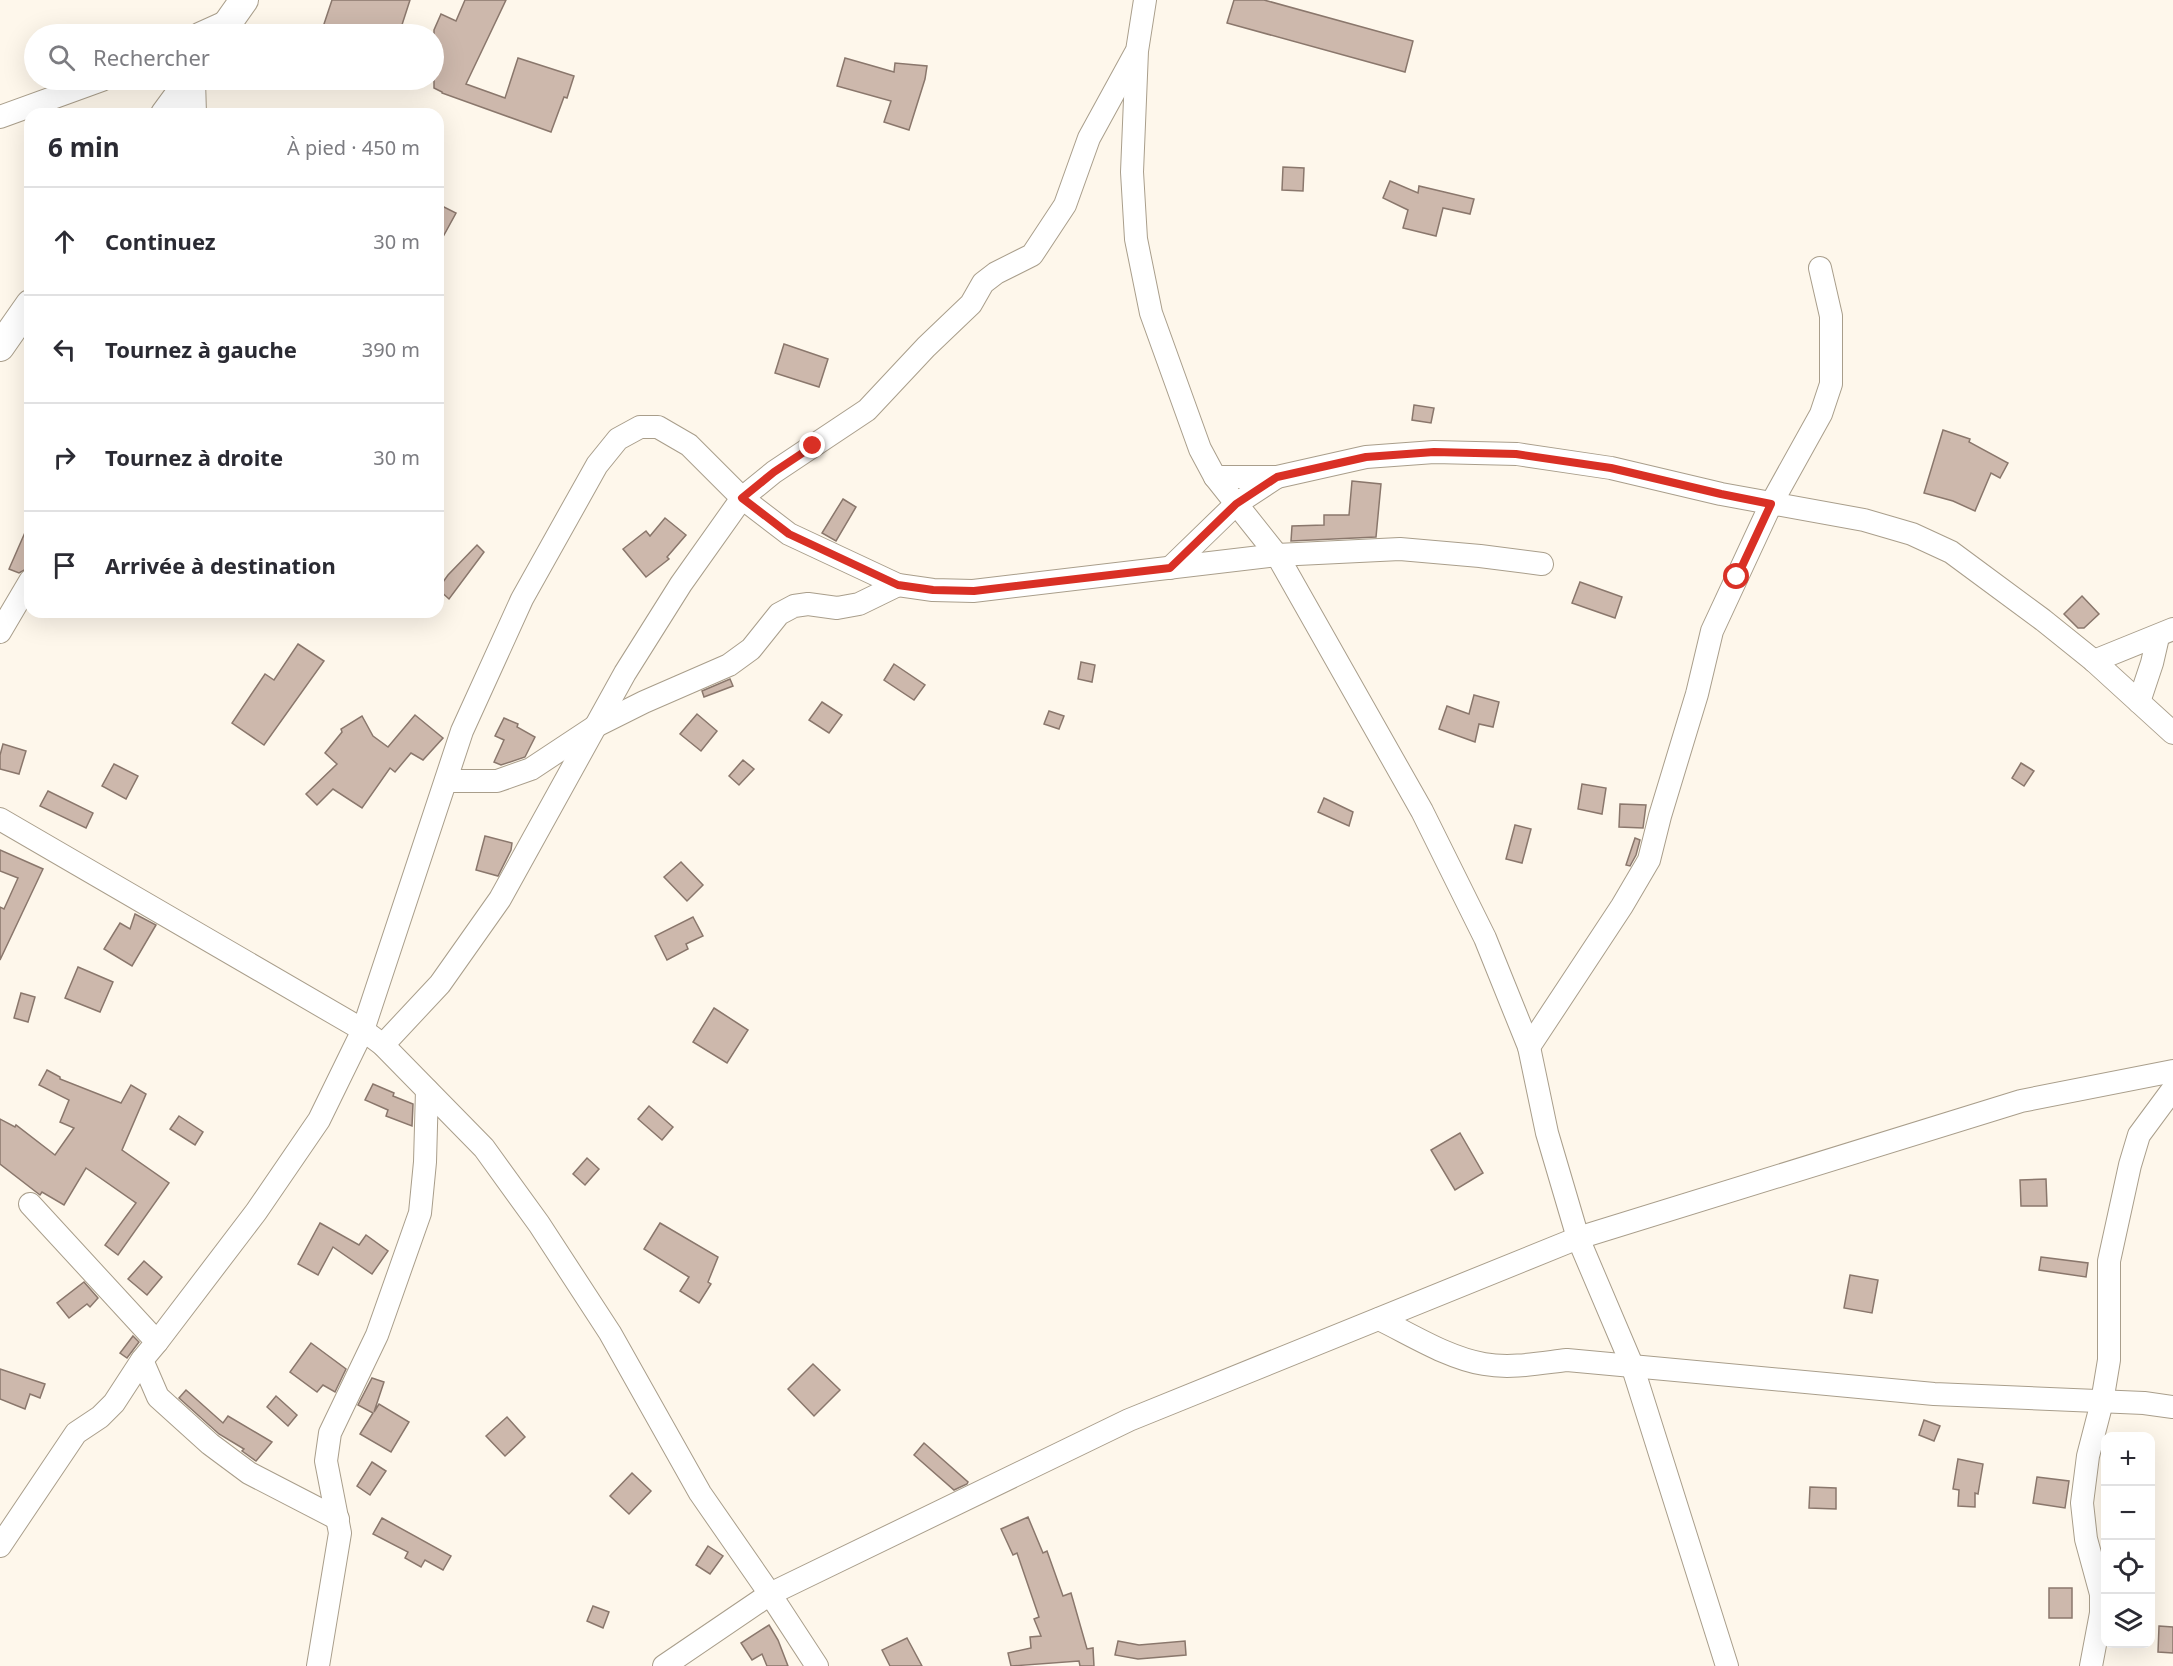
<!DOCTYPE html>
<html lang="fr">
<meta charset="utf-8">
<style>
body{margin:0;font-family:"Noto Sans",sans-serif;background:#f7f7f7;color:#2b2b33}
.controls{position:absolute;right:18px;bottom:18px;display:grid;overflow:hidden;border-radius:12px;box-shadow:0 6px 24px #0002}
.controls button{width:54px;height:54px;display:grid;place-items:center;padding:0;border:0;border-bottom:2px solid #e1e1e2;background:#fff;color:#2b2b33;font:30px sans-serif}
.stop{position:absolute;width:18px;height:18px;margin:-14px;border:4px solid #d93025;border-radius:50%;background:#fff}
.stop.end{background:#d93025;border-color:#fff;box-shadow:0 2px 6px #0008}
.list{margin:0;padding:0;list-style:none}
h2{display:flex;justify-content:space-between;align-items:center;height:78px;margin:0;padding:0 24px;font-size:26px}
h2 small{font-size:20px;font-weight:400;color:#7c7c81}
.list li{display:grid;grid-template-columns:39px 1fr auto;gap:18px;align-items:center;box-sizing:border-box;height:108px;padding:0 24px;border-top:2px solid #e1e1e2}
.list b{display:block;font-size:22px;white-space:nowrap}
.list em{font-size:20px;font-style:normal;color:#7c7c81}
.icon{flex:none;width:33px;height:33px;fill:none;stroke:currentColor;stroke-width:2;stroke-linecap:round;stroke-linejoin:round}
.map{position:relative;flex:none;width:2173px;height:1666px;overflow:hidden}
.search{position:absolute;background:#fff;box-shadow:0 6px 24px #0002;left:24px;top:24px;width:420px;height:66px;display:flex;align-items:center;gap:15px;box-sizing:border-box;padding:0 21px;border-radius:33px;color:#7c7c81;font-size:22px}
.panel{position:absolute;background:#fff;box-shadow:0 6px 24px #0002;left:24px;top:108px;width:420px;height:510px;border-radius:18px}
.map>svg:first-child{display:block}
.building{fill:#cdb8ac;stroke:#8a776c;stroke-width:1.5}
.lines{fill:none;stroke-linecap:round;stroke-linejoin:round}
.minor-casing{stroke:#a99e8b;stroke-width:24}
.major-casing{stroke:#a99e8b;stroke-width:30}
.minor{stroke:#fff;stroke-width:22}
.major{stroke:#fff;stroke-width:28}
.route{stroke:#d93025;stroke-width:8}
</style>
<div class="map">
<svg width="2173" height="1666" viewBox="0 0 2173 1666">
<rect width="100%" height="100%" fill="#fef7eb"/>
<g class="building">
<path d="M 332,0 L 410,0 L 399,34 L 335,34 L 322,30 Z"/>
<path d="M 465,0 L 506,0 L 466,84 L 505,98 L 518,58 L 574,76 L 567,98 L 564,97 L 551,132 L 442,93 L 442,92 L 434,88 L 434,30 L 441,14 L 456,21 Z"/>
<path d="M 1234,0 L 1264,0 L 1413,41 L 1405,72 L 1227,23 Z"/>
<path d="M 845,58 L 894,72 L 895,63 L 927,66 L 925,79 L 909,130 L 884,122 L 891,101 L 837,86 Z"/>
<path d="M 1283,167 L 1304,168 L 1303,191 L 1282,190 Z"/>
<path d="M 1390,181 L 1418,193 L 1419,186 L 1474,199 L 1470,214 L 1443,208 L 1436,236 L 1403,228 L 1408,210 L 1383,198 Z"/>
<path d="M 438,204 L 456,213 L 438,246 Z"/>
<path d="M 784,344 L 828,359 L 819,387 L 775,373 Z"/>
<path d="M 1414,405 L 1434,408 L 1431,423 L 1412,420 Z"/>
<path d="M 1943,430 L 1970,439 L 1969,442 L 2008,463 L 2000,478 L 1991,473 L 1975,511 L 1953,501 L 1924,493 Z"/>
<path d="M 1352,481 L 1381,484 L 1376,537 L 1291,541 L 1292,526 L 1324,525 L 1324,515 L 1349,515 Z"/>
<path d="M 843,499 L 856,507 L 836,541 L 822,533 Z"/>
<path d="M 665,518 L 686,535 L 667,557 L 669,559 L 646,577 L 623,549 L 646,531 L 650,536 Z"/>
<path d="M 30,521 L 30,562 L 28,568 L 19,573 L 9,569 Z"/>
<path d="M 477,545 L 484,552 L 449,599 L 438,589 L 448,575 Z"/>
<path d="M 1580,582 L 1622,597 L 1615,618 L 1572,603 Z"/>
<path d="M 2082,596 L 2099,614 L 2084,628 L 2078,628 L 2064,614 Z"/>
<path d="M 298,644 L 324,661 L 264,745 L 232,723 L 265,674 L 274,680 Z"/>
<path d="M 1081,662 L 1095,665 L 1092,682 L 1078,679 Z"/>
<path d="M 894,664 L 925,685 L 914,700 L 884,680 Z"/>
<path d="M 730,679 L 733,686 L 704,697 L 702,691 Z"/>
<path d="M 1474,695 L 1499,702 L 1493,727 L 1479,724 L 1475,742 L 1439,729 L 1447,706 L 1469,714 Z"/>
<path d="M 822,702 L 842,715 L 829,733 L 809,720 Z"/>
<path d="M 1049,711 L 1064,716 L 1059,729 L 1044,724 Z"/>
<path d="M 697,714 L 717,731 L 701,751 L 680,734 Z"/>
<path d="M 415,715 L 443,738 L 423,760 L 411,753 L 395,772 L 390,768 L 362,808 L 333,789 L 317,805 L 306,794 L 337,764 L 325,753 L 342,732 L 341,729 L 362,716 L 373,736 L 388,747 Z"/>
<path d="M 504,718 L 518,724 L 517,727 L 535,737 L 525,757 L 501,765 L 494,762 L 504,740 L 495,736 Z"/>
<path d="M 3,744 L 26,751 L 19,774 L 0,769 L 0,755 Z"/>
<path d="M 743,760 L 754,769 L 739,785 L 729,776 Z"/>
<path d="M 2021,763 L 2034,771 L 2024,786 L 2012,778 Z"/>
<path d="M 114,764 L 138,776 L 126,799 L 102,786 Z"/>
<path d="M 1582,784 L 1606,788 L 1602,814 L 1578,809 Z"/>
<path d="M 48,791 L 93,813 L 86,828 L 40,806 Z"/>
<path d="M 1324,798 L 1353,812 L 1349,826 L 1318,812 Z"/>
<path d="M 1620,804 L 1646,805 L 1643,828 L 1619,827 Z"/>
<path d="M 1515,825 L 1531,829 L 1522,863 L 1506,859 Z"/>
<path d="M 485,836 L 512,843 L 511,850 L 498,876 L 476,870 Z"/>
<path d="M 1635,838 L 1640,840 L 1636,855 L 1630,866 L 1626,865 Z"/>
<path d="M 0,850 L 43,869 L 0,960 L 0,907 L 4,909 L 18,878 L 0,871 Z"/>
<path d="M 681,862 L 703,885 L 687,901 L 664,877 Z"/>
<path d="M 135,914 L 156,925 L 132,966 L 104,949 L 120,923 L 130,929 Z"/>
<path d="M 693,917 L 703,936 L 686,944 L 688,949 L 667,960 L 655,936 Z"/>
<path d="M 78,967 L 113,982 L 100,1012 L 65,998 Z"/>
<path d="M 21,993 L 35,997 L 28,1022 L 14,1018 Z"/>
<path d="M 714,1008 L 748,1030 L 727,1063 L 693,1042 Z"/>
<path d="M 47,1070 L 60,1077 L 60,1079 L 121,1103 L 131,1085 L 146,1094 L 122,1150 L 169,1183 L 118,1255 L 105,1245 L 136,1203 L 86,1168 L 64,1205 L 42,1192 L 40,1195 L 0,1164 L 0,1119 L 15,1127 L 16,1125 L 55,1155 L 74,1128 L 60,1122 L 69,1100 L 39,1085 Z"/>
<path d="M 373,1084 L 394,1093 L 393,1096 L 413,1104 L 412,1126 L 386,1116 L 388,1110 L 365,1100 Z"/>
<path d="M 649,1106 L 673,1127 L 662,1140 L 638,1119 Z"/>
<path d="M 179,1116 L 203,1132 L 195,1145 L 170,1129 Z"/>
<path d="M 1460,1133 L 1483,1173 L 1455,1190 L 1431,1150 Z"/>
<path d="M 587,1158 L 599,1169 L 585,1185 L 573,1174 Z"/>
<path d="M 2046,1179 L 2047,1206 L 2021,1206 L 2020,1180 Z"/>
<path d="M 320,1223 L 359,1245 L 366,1235 L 388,1251 L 372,1274 L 333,1247 L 318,1275 L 298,1264 Z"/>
<path d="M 660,1223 L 718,1257 L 708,1282 L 711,1284 L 699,1303 L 680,1291 L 689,1277 L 644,1249 Z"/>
<path d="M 2041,1257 L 2088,1263 L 2086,1277 L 2039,1270 Z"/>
<path d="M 144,1261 L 162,1277 L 147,1295 L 128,1279 Z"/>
<path d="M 1850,1275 L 1878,1280 L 1872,1313 L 1844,1308 Z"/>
<path d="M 84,1282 L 98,1298 L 90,1307 L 87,1304 L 69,1318 L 57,1303 Z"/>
<path d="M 133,1336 L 139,1342 L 127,1358 L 120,1353 Z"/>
<path d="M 311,1343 L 346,1369 L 335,1392 L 323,1385 L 317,1392 L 290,1372 Z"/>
<path d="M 813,1364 L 840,1390 L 814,1416 L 788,1389 Z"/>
<path d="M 0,1369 L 45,1384 L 40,1398 L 30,1394 L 25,1409 L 0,1399 Z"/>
<path d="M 372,1378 L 384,1382 L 374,1412 L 379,1404 L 409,1422 L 391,1452 L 360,1434 L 373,1413 L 358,1405 Z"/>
<path d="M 186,1390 L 223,1423 L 228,1416 L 272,1442 L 256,1461 L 242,1451 L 244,1449 L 219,1434 L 179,1398 Z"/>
<path d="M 276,1396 L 297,1415 L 288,1426 L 267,1407 Z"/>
<path d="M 507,1417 L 525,1437 L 505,1456 L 486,1436 Z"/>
<path d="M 1924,1420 L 1940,1426 L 1934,1441 L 1919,1435 Z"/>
<path d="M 924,1443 L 968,1482 L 967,1484 L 954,1490 L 914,1455 Z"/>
<path d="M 1958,1459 L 1983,1464 L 1978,1494 L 1975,1493 L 1975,1507 L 1958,1506 L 1959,1490 L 1953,1489 Z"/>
<path d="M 372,1462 L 386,1471 L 370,1495 L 357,1486 Z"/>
<path d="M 632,1473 L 651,1491 L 629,1514 L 610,1496 Z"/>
<path d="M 2037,1477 L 2069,1481 L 2065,1508 L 2033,1503 Z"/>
<path d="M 1810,1487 L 1836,1488 L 1836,1509 L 1809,1508 Z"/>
<path d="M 1028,1517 L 1043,1553 L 1047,1551 L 1063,1596 L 1071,1593 L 1087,1649 L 1093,1648 L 1094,1666 L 1080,1666 L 1079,1661 L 1011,1666 L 1008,1653 L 1031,1648 L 1030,1637 L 1041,1636 L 1034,1619 L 1039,1617 L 1017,1553 L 1013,1555 L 1001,1529 Z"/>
<path d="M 382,1518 L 451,1556 L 443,1570 L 425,1560 L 421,1567 L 405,1558 L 408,1552 L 373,1534 Z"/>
<path d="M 708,1546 L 723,1556 L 710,1574 L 696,1565 Z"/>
<rect x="2049" y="1588" width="23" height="30"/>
<path d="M 593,1606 L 609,1612 L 603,1628 L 587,1621 Z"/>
<path d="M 769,1625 L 778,1640 L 788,1666 L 767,1666 L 762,1654 L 752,1660 L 741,1643 Z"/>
<path d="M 2159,1626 L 2173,1627 L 2173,1653 L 2158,1652 Z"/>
<path d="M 907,1638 L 922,1666 L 890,1666 L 882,1650 Z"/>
<path d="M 1118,1641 L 1139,1645 L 1185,1641 L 1186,1655 L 1138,1659 L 1115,1655 Z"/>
</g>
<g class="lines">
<defs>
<g id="minor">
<path d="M 1145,0 L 1137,51 L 1132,172 L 1136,239 L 1151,313 L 1200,449 L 1215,477 L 1277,555 L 1422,811 L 1485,938 L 1529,1047 L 1547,1133 L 1578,1238 L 1632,1365 L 1727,1666"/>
<path d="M 199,34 L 230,20"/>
<path d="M 194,80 L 195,114"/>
<path d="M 0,117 L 102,80"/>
<path d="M 1215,477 L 1277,477 L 1366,457 L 1434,452 L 1517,454 L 1611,468 L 1721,494 L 1864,520 L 1912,534 L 1951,552 L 2043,620 L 2094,661 L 2173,733"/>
<path d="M 1170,568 L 1236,504 L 1277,477"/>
<path d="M 0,632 L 30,581"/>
<path d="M 2094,661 L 2173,629"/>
<path d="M 2139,702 L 2152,663 L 2158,637"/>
<path d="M 446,781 L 497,781 L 531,769 L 596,726 L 644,702 L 729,665 L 751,649 L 779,614 L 794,606 L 808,604 L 837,608 L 859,604 L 898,585"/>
<path d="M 0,819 L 363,1030 L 383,1045 L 484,1148 L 539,1224 L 610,1333 L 700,1493 L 770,1594 L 817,1666"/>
<path d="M 383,1045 L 440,984 L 500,899 L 625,673 L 681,584 L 742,498 L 774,472 L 867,410 L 926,347 L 971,304 L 983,283 L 996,273 L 1032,255 L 1065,205 L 1089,138 L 1135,54"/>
<path d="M 1529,1047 L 1622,906 L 1649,860 L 1660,816 L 1697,694 L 1712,631 L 1771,504 L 1821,414 L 1831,384 L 1831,316 L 1820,268"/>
<path d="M 1379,1319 C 1412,1335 1448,1358 1484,1364 C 1511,1369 1541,1363 1567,1360 L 1934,1394 L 2144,1403 L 2173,1407"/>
<path d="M 157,1342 L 256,1212 L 319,1120 L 363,1030 L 462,731 L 522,599 L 597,465 L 618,439 L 640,427 L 658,427 L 689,445 L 742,498 L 789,534 L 898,585 L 933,590 L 973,591 L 1277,555 L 1400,549 L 1480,556 L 1542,564"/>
<path d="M 142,1360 L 158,1397 L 210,1444 L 249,1473 L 338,1519"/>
<path d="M 0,1546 L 76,1433 L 100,1417 L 114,1403 L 142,1360 L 157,1342 L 30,1204"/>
<path d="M 318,1666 L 340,1533 L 326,1461 L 330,1433 L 377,1335 L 420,1213 L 425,1162 L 427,1090"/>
<path d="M 664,1666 L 770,1594 L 1129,1420 L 1578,1238 L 2021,1101 L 2173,1071"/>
<path d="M 2091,1666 L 2101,1613 L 2101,1594 L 2086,1539 L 2082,1503 L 2088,1456 L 2102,1402 L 2109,1360 L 2109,1261 L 2130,1165 L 2139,1135 L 2173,1089"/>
</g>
<g id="major">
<path d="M 220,34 L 244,0"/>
<path d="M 165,114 L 190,80"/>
<path d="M 0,347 L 30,304"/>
</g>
</defs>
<use href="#minor" class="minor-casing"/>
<use href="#major" class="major-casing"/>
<use href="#minor" class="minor"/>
<use href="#major" class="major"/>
</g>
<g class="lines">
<path class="route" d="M 813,446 L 774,472 L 742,498 L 789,534 L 898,585 L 933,590 L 974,591 L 1170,568 L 1236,504 L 1277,477 L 1366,457 L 1434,452 L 1516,454 L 1611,468 L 1721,494 L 1771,504 L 1737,577"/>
</g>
</svg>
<div class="controls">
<button>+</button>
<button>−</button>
<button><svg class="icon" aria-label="locate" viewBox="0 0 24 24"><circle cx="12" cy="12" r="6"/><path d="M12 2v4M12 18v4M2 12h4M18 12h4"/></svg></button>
<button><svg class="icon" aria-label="layers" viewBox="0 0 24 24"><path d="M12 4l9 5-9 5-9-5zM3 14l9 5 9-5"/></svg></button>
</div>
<div class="stop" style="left:1737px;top:577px"></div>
<div class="stop end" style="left:813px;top:446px"></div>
<div class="search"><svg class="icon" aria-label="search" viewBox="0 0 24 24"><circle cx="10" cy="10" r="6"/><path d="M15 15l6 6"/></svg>Rechercher</div>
<section class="panel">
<h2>6 min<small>À pied · 450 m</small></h2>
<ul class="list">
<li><svg class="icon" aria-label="ahead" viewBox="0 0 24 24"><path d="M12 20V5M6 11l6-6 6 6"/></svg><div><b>Continuez</b></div><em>30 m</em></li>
<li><svg class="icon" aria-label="left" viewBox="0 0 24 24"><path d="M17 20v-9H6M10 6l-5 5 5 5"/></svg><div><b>Tournez à gauche</b></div><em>390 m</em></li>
<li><svg class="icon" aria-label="right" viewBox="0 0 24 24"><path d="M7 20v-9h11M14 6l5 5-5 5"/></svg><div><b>Tournez à droite</b></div><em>30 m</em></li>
<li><svg class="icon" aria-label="arrive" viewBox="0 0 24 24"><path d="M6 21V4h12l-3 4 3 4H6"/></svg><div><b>Arrivée à destination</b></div></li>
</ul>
</section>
</div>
